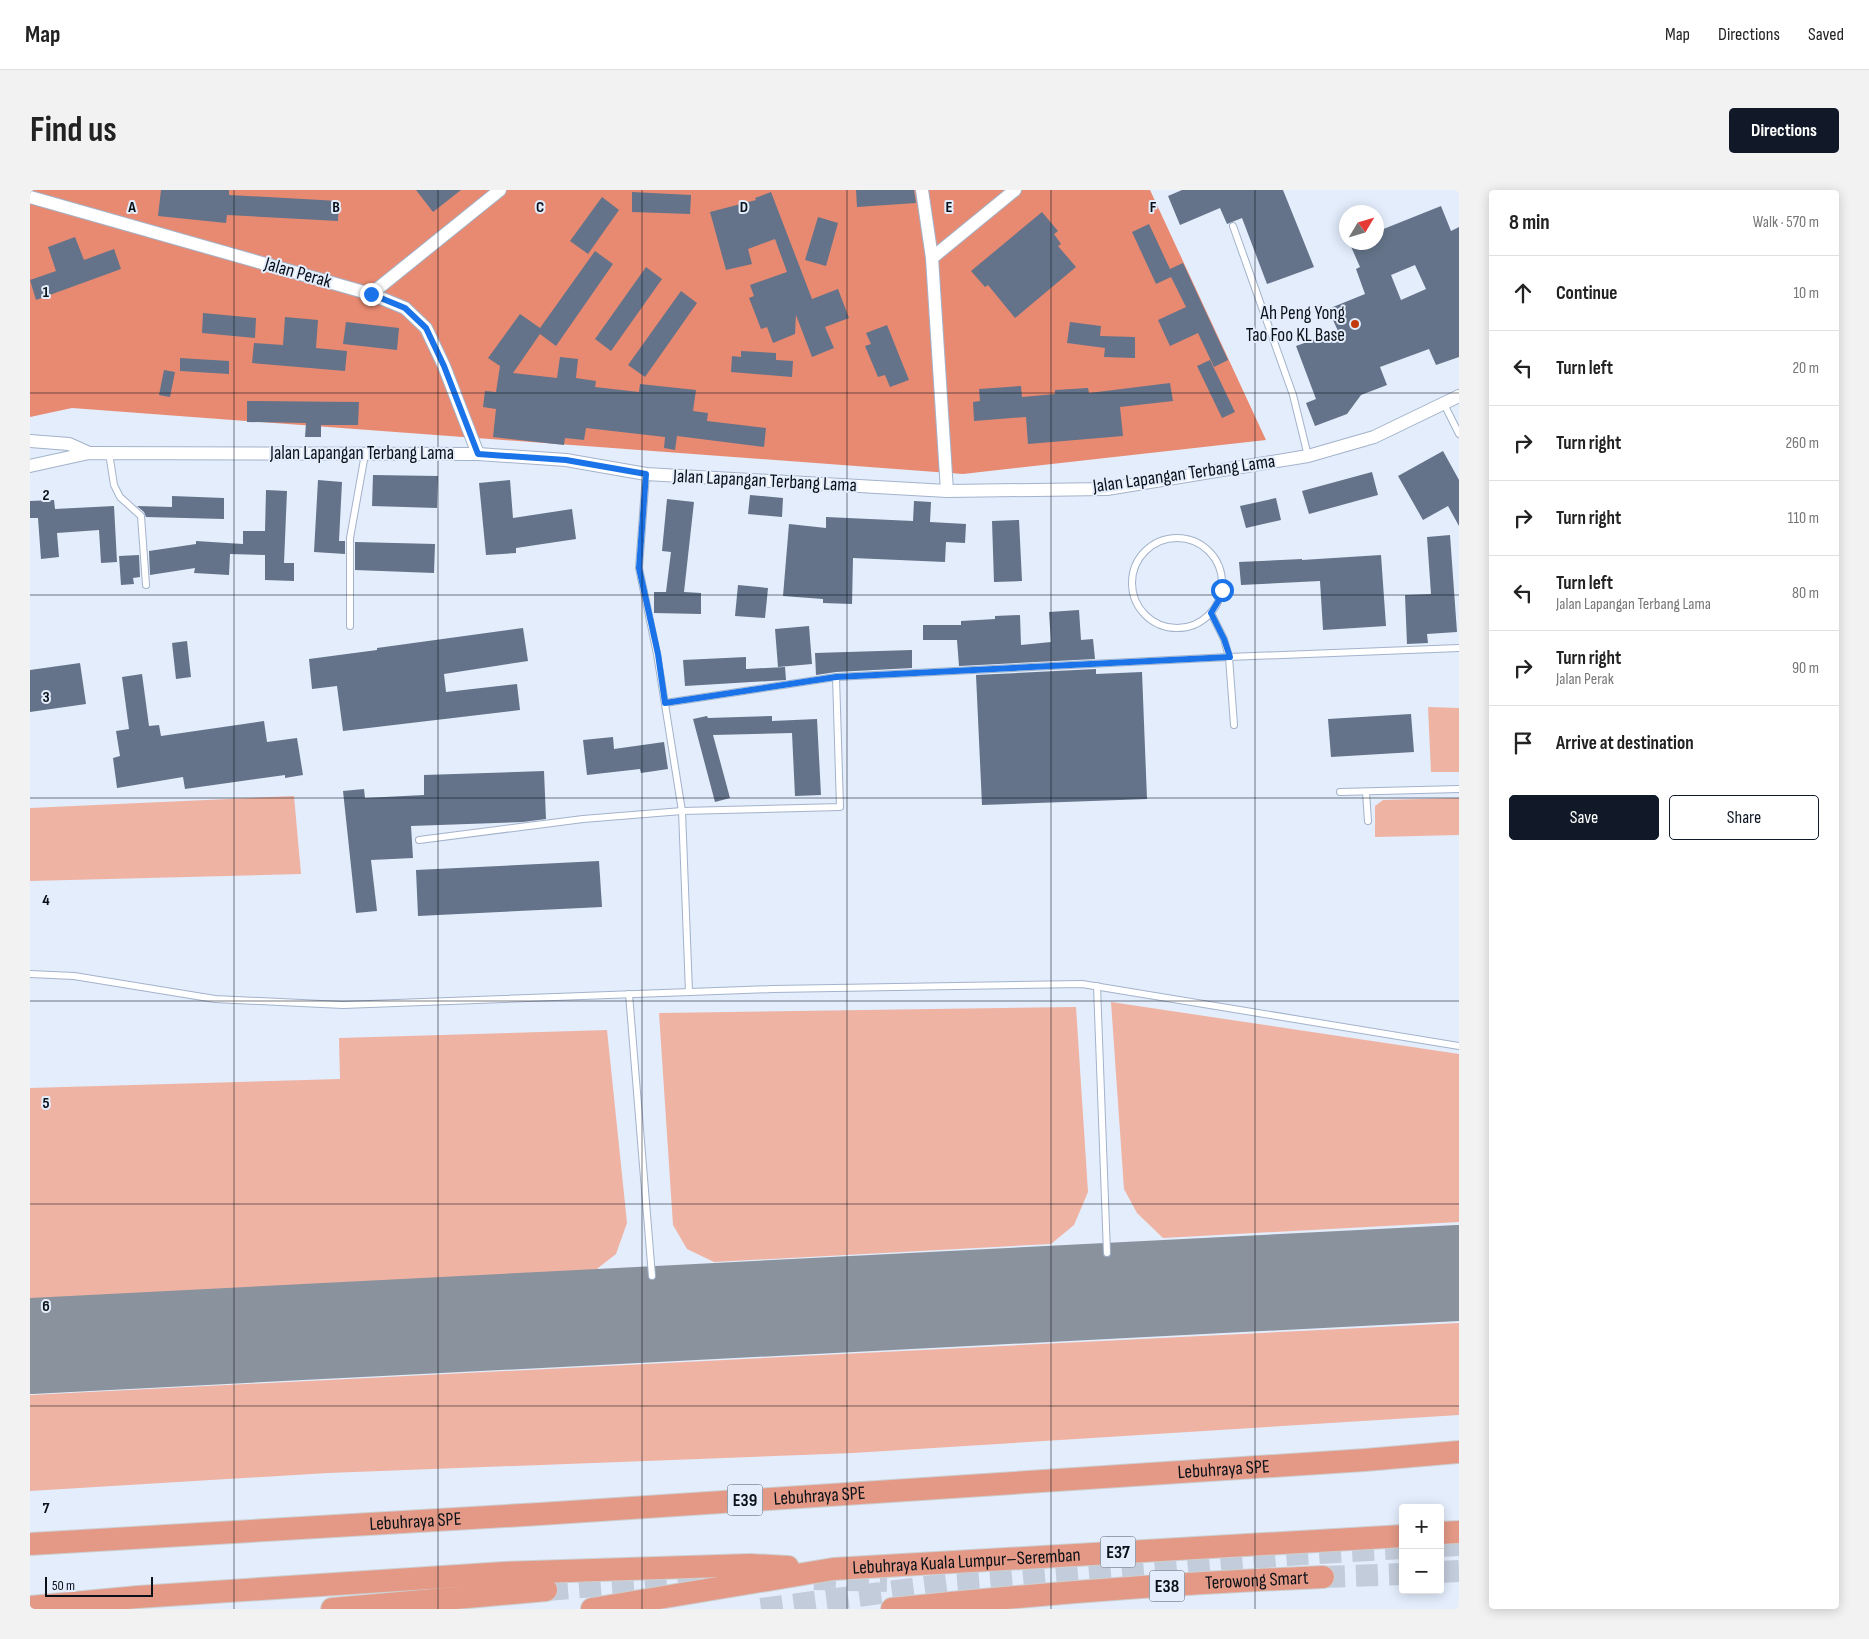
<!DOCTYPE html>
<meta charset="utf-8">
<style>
body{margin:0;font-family:"Sofia Sans Condensed",sans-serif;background:#f2f2f2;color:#222}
.controls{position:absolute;right:15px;bottom:15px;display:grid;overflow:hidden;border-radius:5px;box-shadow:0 2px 12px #0003}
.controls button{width:45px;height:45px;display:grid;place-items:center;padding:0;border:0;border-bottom:1px solid #e0e0e0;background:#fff;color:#222;font:25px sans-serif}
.compass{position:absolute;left:1309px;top:15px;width:45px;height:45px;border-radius:50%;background:#fff;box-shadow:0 2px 12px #0003;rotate:52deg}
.scale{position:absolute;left:15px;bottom:12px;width:108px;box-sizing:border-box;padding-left:5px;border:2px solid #0b1119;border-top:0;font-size:14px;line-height:18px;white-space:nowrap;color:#0b1119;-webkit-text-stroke:4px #e3edfc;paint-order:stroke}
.stop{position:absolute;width:15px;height:15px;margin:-11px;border:4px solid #1a73e8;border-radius:50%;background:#fff}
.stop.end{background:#1a73e8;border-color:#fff;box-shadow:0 1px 5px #0008}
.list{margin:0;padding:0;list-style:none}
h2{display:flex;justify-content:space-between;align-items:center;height:65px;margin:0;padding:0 20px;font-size:21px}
h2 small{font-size:16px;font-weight:400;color:#767676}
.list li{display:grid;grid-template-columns:32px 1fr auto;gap:15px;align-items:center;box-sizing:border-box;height:75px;padding:0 20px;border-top:1px solid #e0e0e0}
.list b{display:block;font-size:19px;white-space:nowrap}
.list p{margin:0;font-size:16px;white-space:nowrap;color:#767676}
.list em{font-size:16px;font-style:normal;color:#767676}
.actions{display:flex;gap:10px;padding:15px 20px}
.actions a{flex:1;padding:11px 0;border:1px solid #111827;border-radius:5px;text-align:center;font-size:18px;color:#111827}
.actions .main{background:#111827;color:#fff}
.icon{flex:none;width:28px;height:28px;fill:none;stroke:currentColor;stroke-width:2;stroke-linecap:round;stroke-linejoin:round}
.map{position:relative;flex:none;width:1429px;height:1419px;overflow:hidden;border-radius:5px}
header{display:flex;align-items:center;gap:30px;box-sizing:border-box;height:70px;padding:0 25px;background:#fff;border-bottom:1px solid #e0e0e0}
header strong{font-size:24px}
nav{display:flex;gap:28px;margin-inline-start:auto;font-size:18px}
.intro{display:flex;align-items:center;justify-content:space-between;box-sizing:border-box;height:120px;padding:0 30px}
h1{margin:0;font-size:35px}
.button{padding:12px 22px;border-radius:5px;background:#111827;color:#fff;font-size:18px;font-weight:700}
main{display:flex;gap:30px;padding:0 30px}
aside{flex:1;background:#fff;border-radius:5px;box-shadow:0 2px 12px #0003}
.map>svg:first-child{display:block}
.green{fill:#efb3a3}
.forest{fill:#e88a71}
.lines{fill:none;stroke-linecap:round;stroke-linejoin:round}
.runway{stroke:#8a929e;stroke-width:96}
.building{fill:#647389;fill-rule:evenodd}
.motorway-tunnel{stroke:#c3ccda;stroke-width:22;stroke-dasharray:22 11;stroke-linecap:butt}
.service-casing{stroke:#a3b3ca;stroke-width:8}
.minor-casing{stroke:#a3b3ca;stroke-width:14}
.motorway-casing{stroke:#cecfd1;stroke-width:24}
.service{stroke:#fff;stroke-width:6}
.minor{stroke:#fff;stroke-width:12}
.motorway{stroke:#e39985;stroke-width:22}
.route{stroke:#1a73e8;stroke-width:6}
.grid{fill:none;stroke:#0b1119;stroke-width:1;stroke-opacity:0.55}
.poi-dot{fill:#c1380c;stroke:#e3edfc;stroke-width:2}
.labels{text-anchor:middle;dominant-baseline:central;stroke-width:4;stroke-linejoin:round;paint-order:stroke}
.shield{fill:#e3edfc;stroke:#4c535d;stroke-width:1}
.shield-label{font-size:18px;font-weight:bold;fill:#0b1119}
.street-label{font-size:19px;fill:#0b1119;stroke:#e3edfc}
.poi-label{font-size:19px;fill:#0b1119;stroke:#e3edfc;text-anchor:end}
.grid-label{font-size:16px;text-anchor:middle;font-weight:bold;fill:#0b1119;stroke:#e3edfc;stroke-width:4;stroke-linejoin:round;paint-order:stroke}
</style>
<header>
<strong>Map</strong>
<nav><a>Map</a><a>Directions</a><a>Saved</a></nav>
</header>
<div class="intro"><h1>Find us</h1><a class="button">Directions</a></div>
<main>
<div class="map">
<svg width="1429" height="1419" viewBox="0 0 1429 1419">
<rect width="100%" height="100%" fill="#e3edfc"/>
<g class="green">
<path d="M 1398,517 L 1429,518 L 1429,582 L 1401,582 Z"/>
<path d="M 264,606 L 271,684 L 0,691 L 0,618 Z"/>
<path d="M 1429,608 L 1429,645 L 1345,647 L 1345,616 L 1353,610 Z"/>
<path d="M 1081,812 L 1429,864 L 1429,1032 L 1133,1048 L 1107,1023 L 1094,999 Z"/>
<path d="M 1046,817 L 1058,1002 L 1044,1035 L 1021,1054 L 684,1072 L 657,1059 L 643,1035 L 629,823 Z"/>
<path d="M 577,840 L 597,1033 L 586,1064 L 563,1082 L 0,1111 L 0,898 L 310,889 L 309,848 Z"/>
<path d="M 1429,1133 L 1429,1225 L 823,1263 L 298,1283 L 0,1301 L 0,1205 Z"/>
</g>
<path class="forest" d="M 0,0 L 1120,0 L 1236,250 L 933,284 L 42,218 L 0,227 Z"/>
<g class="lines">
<path class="runway" d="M 0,1156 L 1429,1083"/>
</g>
<g class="building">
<path d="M 131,0 L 199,0 L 199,5 L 309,11 L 308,31 L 197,25 L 196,33 L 128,26 Z"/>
<path d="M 386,0 L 431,0 L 403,22 Z"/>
<path d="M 826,0 L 884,0 L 886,13 L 827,17 Z"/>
<path d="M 1152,0 L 1253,0 L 1284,77 L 1237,94 L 1212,28 L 1197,34 L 1190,18 L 1150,35 L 1138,6 Z"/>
<path d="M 602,2 L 661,5 L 660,24 L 602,22 Z"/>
<path d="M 741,2 L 782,109 L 808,99 L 819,128 L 795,137 L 804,158 L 782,167 L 766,125 L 765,144 L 743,153 L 737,137 L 731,139 L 719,108 L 724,106 L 720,95 L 757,82 L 745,49 L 718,59 L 722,74 L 696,80 L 680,22 L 726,10 L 725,8 Z"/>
<path d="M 572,7 L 589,20 L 558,64 L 540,51 Z"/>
<path d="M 1411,16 L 1421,41 L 1429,37 L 1429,167 L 1406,175 L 1399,159 L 1350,177 L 1357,195 L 1331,205 L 1317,224 L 1285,236 L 1276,213 L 1286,209 L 1266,156 L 1308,141 L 1298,119 L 1335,104 L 1326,79 L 1330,77 L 1319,52 L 1346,52 L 1346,42 ZM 1385,75 L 1396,99 L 1371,110 L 1361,85 Z"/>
<path d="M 1012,22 L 1028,41 L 1024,44 L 1031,54 L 1028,56 L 1046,77 L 985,128 L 958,95 L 955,97 L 941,81 Z"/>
<path d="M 788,27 L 808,33 L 796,76 L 775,70 Z"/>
<path d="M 1119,34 L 1140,79 L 1153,73 L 1198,170 L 1184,177 L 1168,143 L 1140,156 L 1128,130 L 1156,117 L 1141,87 L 1126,94 L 1102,42 Z"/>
<path d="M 45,47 L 54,70 L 84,59 L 91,79 L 6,110 L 0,90 L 26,81 L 18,57 Z"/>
<path d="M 565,61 L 583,74 L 526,156 L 510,144 L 483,183 L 527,188 L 530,167 L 548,169 L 546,188 L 566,191 L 565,197 L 609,202 L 610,194 L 666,200 L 663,221 L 678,223 L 677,231 L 736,238 L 734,257 L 647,246 L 645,260 L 634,258 L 635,247 L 556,238 L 554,250 L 535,248 L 534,255 L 463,247 L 466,219 L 453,217 L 455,201 L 466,202 L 470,176 L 458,168 L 490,124 L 510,138 Z"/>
<path d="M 616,77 L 632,89 L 581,161 L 565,149 Z"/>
<path d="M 651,101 L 667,113 L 615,187 L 598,175 Z"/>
<path d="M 173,123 L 226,128 L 225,148 L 172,143 Z"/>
<path d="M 255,127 L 288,130 L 286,158 L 317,161 L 315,181 L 222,173 L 224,153 L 253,155 Z"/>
<path d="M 316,132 L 369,138 L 367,160 L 313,154 Z"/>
<path d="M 1040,132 L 1071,136 L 1070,146 L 1105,147 L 1105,168 L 1074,167 L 1075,158 L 1037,153 Z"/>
<path d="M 857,135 L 879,190 L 860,197 L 855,185 L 848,187 L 835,156 L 841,154 L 836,143 Z"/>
<path d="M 711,161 L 746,163 L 746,170 L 763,171 L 762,187 L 701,182 L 702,166 L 711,167 Z"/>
<path d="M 150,168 L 199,171 L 199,184 L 150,181 Z"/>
<path d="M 1180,170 L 1205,222 L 1192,228 L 1167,176 Z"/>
<path d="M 134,180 L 145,182 L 140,207 L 129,205 Z"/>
<path d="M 1140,193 L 1143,211 L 1090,217 L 1093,246 L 998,254 L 996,227 L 944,231 L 943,212 L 950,211 L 949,199 L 991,196 L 992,207 L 1025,204 L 1025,200 L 1058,198 L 1059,203 Z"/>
<path d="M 217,211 L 329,212 L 328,235 L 291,235 L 291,247 L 275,247 L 276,233 L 217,232 Z"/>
<path d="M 1413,261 L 1429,290 L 1429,336 L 1418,316 L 1393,330 L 1368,286 Z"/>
<path d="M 1342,282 L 1348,305 L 1279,324 L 1272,301 Z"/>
<path d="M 343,285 L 408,286 L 407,318 L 342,316 Z"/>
<path d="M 288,290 L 312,292 L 309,351 L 315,351 L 315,364 L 284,362 Z"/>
<path d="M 480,290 L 483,328 L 542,319 L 546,349 L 486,358 L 486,363 L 456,365 L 449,293 Z"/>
<path d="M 236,300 L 257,301 L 254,373 L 264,373 L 264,391 L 235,390 L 235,365 L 200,364 L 199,385 L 164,383 L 165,378 L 120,385 L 119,361 L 166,354 L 166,351 L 213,354 L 213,341 L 235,341 Z"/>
<path d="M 720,305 L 753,308 L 752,327 L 718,324 Z"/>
<path d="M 142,306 L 194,308 L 194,329 L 116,327 L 114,322 L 107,316 L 142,317 Z"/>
<path d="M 1246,308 L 1251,330 L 1216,338 L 1210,316 Z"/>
<path d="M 637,309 L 664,312 L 654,402 L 671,403 L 671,424 L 624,423 L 624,402 L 636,402 L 641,362 L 632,361 Z"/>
<path d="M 24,310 L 25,319 L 84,316 L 87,372 L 71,373 L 69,340 L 27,343 L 29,367 L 11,369 L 8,328 L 0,328 L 0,311 Z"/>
<path d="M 884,311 L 901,312 L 900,332 L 936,334 L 935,353 L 916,352 L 915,372 L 823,368 L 822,414 L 793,413 L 793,409 L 753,406 L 759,334 L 796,338 L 796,327 L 883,331 Z"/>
<path d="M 989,330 L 992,391 L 964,392 L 962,331 Z"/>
<path d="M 1420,345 L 1427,442 L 1397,444 L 1398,453 L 1377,454 L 1375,405 L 1401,404 L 1397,347 Z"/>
<path d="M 325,352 L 405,354 L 404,383 L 325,380 Z"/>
<path d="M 109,365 L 110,387 L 103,388 L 104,394 L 91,395 L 89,366 Z"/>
<path d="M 1351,365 L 1356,436 L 1293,440 L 1290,391 L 1211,395 L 1209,372 L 1272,369 L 1272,370 Z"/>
<path d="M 708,395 L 738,398 L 735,428 L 705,426 Z"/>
<path d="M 1049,420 L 1051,450 L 1063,449 L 1065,469 L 929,476 L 927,450 L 893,450 L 893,435 L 931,435 L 931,431 L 965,429 L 965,426 L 990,425 L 991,455 L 1021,452 L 1019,422 Z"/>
<path d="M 779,436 L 782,474 L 748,477 L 745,439 Z"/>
<path d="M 493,438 L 498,471 L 414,484 L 416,502 L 487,494 L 490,520 L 313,541 L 307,496 L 282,499 L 279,469 L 347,460 L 347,458 Z"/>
<path d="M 157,451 L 161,487 L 146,489 L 142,453 Z"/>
<path d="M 882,460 L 882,478 L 806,482 L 786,485 L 785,463 Z"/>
<path d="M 716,467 L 716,479 L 755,477 L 756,490 L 655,496 L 653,470 Z"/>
<path d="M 50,473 L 56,514 L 0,522 L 0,480 Z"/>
<path d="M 1066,479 L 1066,484 L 1112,482 L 1117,609 L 952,615 L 946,485 Z"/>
<path d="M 112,484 L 119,536 L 129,535 L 131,546 L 234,531 L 237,552 L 267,548 L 273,585 L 255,588 L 255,585 L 155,599 L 153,587 L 87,598 L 83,568 L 90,566 L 86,541 L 99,539 L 92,487 Z"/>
<path d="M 1381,524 L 1384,562 L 1301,567 L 1298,529 Z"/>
<path d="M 677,526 L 678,528 L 742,526 L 742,531 L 787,529 L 791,605 L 765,606 L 762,543 L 683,545 L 700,608 L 685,612 L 663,529 Z"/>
<path d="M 583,547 L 584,559 L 634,552 L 638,579 L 611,583 L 610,579 L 557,585 L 553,550 Z"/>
<path d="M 514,581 L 516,629 L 493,632 L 381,636 L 383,668 L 341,670 L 347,721 L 326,723 L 313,601 L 334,599 L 335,608 L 394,605 L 394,585 Z"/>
<path d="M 569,671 L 572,717 L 388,726 L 386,680 Z"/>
</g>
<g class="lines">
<g class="motorway-tunnel">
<path d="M 1410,1356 L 1429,1355"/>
<path d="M 1410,1382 L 1429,1381"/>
<path d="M 1293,1387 L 1373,1384"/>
<path d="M 784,1389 L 857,1391"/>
<path d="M 516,1400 L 692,1386"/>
<path d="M 731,1419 L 918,1394 L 1258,1365 L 1373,1358"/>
</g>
<defs>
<g id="service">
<path d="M 1203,36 L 1263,205 L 1278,266"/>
<path d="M 1414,214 L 1429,244"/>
<path d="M 79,263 L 84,295 L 90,307 L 111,326 L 116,395"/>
<path d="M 616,284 L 609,378 L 627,464 L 652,621 L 659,802"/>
<circle cx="1147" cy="393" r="45"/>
<path d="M 1181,423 L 1194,449 L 1199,467 L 1204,535"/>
<path d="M 320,436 L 320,348 L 335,264"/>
<path d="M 635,513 L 806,487 L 1199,467 L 1429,458"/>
<path d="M 1310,602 L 1429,599"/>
<path d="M 1336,602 L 1338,631"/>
<path d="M 389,650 L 553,629 L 652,621 L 810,617 L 806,487"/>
<path d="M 0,784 L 44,786 L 185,809 L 313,815 L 743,799 L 1052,794 L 1429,856"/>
<path d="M 1067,796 L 1077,1063"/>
<path d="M 599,804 L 622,1086"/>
</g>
<g id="minor">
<path d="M 892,0 L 902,68 L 917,301"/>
<path d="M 0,7 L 341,104 L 375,118 L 396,138 L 414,176 L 448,264"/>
<path d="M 902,68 L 985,0"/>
<path d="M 341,104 L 470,0"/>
<path d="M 0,251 L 39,254 L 59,263"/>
<path d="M 0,276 L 59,263 L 448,264 L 536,270 L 616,284 L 917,301 L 1077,299 L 1278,266 L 1344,247 L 1429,206"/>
</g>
<g id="motorway">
<path d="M 1410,1343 L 1429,1342"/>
<path id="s1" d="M 0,1354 L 510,1324 L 1335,1270 L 1429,1262"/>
<path d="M 0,1417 L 108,1407 L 474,1383 L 720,1375 L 758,1377"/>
<path d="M 302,1419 L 516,1400"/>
<path id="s2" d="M 562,1419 L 803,1379 L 1373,1346"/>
<path id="s3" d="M 862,1419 C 1006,1404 1149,1393 1293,1387"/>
</g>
</defs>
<use href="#service" class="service-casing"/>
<use href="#minor" class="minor-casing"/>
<use href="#motorway" class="motorway-casing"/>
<use href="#service" class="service"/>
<use href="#minor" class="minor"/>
<use href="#motorway" class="motorway"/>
</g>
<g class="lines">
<path class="route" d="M 341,104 L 375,118 L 396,138 L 414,176 L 448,264 L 536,270 L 616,284 L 609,378 L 628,464 L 635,513 L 806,487 L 1200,467 L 1194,449 L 1181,423 L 1189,410 L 1192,400"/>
</g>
<path class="grid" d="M 204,0 L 204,1419M 408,0 L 408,1419M 612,0 L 612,1419M 817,0 L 817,1419M 1021,0 L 1021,1419M 1225,0 L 1225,1419M 0,203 L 1429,203M 0,405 L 1429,405M 0,608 L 1429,608M 0,811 L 1429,811M 0,1014 L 1429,1014M 0,1216 L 1429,1216"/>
<circle class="poi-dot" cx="1325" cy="134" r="5"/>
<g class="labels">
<g class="shield">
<rect x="697.5" y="1294.5" width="35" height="31" rx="4"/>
<rect x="1070.5" y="1346.5" width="35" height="31" rx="4"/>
<rect x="1119.5" y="1380.5" width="35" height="31" rx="4"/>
</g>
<g class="shield-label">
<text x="715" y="1310">E39</text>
<text x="1088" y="1362">E37</text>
<text x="1137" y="1396">E38</text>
</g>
<g class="street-label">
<text transform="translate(268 83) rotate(16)">Jalan Perak</text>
<text x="332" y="263">Jalan Lapangan Terbang Lama</text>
<text transform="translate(1154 284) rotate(-8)">Jalan Lapangan Terbang Lama</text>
<text transform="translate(735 291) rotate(3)">Jalan Lapangan Terbang Lama</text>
<text stroke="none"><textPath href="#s1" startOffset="1196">Lebuhraya SPE</textPath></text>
<text stroke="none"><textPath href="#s1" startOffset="791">Lebuhraya SPE</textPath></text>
<text stroke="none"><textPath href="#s1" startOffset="386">Lebuhraya SPE</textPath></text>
<text stroke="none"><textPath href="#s2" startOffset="378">Lebuhraya Kuala Lumpur–Seremban</textPath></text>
<text stroke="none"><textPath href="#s3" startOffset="366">Terowong Smart</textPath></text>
</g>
<g class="poi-label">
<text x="1315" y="123">Ah Peng Yong<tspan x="1315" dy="22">Tao Foo KL Base</tspan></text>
</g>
</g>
<g class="grid-label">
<text x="102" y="22">A</text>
<text x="306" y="22">B</text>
<text x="510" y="22">C</text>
<text x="714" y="22">D</text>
<text x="919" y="22">E</text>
<text x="1123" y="22">F</text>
<text x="16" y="107">1</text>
<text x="16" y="310">2</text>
<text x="16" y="512">3</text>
<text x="16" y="715">4</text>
<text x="16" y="918">5</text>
<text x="16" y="1121">6</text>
<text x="16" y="1323">7</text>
</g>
</svg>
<div class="controls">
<button>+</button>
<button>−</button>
</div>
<svg class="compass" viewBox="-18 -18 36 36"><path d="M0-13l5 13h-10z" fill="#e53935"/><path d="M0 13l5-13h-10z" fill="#767676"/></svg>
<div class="scale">50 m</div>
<div class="stop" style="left:1192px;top:400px"></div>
<div class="stop end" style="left:341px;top:104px"></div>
</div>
<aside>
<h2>8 min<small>Walk · 570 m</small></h2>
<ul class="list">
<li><svg class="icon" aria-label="ahead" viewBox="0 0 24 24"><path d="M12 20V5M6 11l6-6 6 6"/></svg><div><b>Continue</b></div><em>10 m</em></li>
<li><svg class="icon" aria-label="left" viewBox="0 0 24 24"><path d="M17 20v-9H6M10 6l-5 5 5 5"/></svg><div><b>Turn left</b></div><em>20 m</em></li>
<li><svg class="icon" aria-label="right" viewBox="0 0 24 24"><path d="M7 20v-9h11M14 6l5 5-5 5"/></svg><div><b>Turn right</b></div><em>260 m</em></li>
<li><svg class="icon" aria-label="right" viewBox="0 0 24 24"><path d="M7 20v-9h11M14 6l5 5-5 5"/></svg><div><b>Turn right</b></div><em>110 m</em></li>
<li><svg class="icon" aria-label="left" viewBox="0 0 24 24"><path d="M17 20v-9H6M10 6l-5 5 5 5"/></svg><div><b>Turn left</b><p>Jalan Lapangan Terbang Lama</p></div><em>80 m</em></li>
<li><svg class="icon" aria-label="right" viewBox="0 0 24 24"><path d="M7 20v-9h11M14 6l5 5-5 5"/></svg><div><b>Turn right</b><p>Jalan Perak</p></div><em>90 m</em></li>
<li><svg class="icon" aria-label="arrive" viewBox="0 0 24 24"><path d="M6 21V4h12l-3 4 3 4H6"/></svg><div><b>Arrive at destination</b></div></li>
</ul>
<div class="actions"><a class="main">Save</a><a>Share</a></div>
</aside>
</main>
